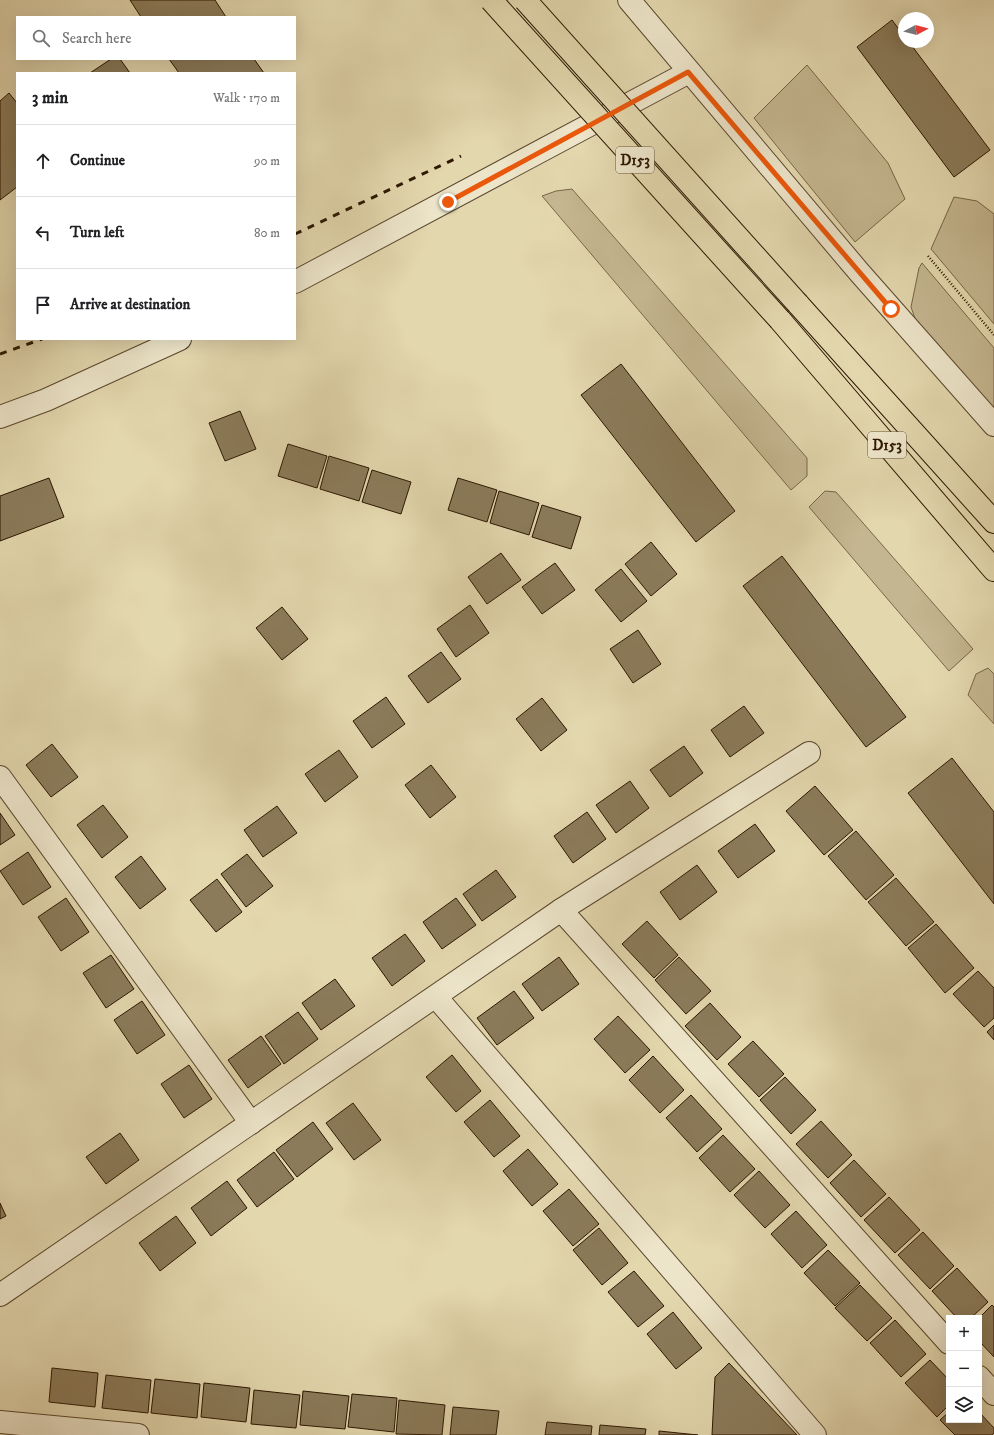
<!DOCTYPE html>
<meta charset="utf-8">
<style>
body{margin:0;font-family:"IM FELL DW Pica",serif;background:#f6f6f6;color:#202124}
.controls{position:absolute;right:12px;bottom:12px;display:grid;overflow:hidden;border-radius:0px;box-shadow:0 4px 16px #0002}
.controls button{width:36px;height:36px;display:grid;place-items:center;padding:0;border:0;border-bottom:1px solid #e0e0e0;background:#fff;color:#202124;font:20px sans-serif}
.compass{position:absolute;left:898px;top:12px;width:36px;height:36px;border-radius:50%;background:#fff;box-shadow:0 4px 16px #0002;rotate:83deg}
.stop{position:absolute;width:12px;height:12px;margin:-9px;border:3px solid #ea580c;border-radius:50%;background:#fff}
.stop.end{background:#ea580c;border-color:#fff;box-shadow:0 1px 4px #0008}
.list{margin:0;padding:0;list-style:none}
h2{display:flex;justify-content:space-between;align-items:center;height:52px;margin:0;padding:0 16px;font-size:17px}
h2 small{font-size:13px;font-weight:400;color:#757577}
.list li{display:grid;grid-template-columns:26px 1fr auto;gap:12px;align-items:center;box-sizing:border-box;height:72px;padding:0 16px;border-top:1px solid #e0e0e0}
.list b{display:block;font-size:15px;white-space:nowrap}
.list em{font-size:13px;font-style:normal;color:#757577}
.icon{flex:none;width:22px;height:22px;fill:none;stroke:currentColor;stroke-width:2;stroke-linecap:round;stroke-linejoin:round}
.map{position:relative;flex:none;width:994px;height:1435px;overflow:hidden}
.search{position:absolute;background:#fff;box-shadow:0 4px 16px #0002;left:16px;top:16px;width:280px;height:44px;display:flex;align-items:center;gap:10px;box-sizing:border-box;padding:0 14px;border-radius:0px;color:#757577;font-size:15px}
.panel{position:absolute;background:#fff;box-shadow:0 4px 16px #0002;left:16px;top:72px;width:280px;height:268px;border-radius:0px}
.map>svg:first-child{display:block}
.green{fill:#c4b690;stroke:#786648}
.building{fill:#8b7b5a;stroke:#2c1700}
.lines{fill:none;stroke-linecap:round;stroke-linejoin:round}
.street-casing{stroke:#5a472c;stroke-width:24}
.primary-casing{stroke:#2c1700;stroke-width:24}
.path{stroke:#2c1700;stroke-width:2.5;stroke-dasharray:1 2;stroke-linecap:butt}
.street{stroke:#ede5ca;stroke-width:22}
.primary{stroke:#e3d7ae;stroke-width:22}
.rail{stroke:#2c1700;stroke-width:3;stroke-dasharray:7 7;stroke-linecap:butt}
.primary-bridge-casing{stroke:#2c1700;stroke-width:24;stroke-linecap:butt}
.primary-bridge{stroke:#e3d7ae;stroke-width:22}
.route{stroke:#ea580c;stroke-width:5}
.labels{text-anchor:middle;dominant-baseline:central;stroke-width:3;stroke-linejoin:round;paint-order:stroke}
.shield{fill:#ede5ca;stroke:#66553d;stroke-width:1}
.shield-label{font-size:15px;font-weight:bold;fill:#2c1700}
</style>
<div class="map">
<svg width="994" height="1435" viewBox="0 0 994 1435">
<rect width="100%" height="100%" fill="#e3d7ae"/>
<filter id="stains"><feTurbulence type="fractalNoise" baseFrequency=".005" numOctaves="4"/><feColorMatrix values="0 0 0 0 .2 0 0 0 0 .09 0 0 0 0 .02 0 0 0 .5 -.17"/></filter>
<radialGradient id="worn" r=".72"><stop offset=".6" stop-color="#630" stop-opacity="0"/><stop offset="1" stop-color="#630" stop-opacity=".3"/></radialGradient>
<g class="green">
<path d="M 807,65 L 888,163 L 905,199 L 855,242 L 754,118 Z"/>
<path d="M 572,189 L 807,458 L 807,476 L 791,490 L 542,196 L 556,191 Z"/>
<path d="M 954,197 L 977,201 L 994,214 L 994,324 L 931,249 Z"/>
<path d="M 922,263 L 994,348 L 994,412 L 919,330 L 911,307 L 919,268 Z"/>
<path d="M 825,491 L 836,492 L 973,649 L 949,671 L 809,507 Z"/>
<path d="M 988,668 L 994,674 L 994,724 L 968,695 L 976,674 Z"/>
</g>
<g class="building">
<path d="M 130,0 L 215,0 L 226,17 L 141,17 Z"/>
<path d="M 892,20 L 904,36 L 904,42 L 909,42 L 990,150 L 954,177 L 857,47 Z"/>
<path d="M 111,59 L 120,59 L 130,73 L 90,73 Z"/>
<path d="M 169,59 L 254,59 L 264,73 L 179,73 Z"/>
<path d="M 9,93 L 17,103 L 17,187 L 0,200 L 0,101 Z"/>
<path d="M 621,364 L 735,511 L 696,542 L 581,395 Z"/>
<path d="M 240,411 L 256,449 L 225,461 L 209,423 Z"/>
<path d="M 288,444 L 327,456 L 317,488 L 278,476 Z"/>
<path d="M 329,456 L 369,468 L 359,501 L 320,489 Z"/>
<path d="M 372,470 L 411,482 L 401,514 L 362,502 Z"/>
<path d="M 49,478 L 64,517 L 0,541 L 0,496 Z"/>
<path d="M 458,478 L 497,490 L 487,522 L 448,510 Z"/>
<path d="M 499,491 L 539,503 L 529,535 L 490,523 Z"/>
<path d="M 542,505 L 581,517 L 571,549 L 532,537 Z"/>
<path d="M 651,542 L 677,574 L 651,596 L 625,564 Z"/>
<path d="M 501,553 L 521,580 L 487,604 L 468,577 Z"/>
<path d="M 782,556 L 906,717 L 866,747 L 743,586 Z"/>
<path d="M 555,563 L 575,590 L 542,614 L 522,587 Z"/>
<path d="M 621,569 L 647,601 L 621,622 L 595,590 Z"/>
<path d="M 470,605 L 489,633 L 456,657 L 437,629 Z"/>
<path d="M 282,607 L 308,639 L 282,660 L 256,628 Z"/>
<path d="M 638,630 L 661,664 L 633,683 L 610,649 Z"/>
<path d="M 441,652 L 461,679 L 428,703 L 408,676 Z"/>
<path d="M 386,697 L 405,724 L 372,748 L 353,721 Z"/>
<path d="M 542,698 L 567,730 L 541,751 L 516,719 Z"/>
<path d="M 744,706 L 764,733 L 730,757 L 711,730 Z"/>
<path d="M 52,744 L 78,777 L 51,797 L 26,765 Z"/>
<path d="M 684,746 L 703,773 L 670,797 L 650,770 Z"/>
<path d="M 339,750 L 358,777 L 325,802 L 305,774 Z"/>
<path d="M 952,758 L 994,812 L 994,904 L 908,793 Z"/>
<path d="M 431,765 L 456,797 L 430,818 L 405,785 Z"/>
<path d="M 630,781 L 649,808 L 616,833 L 596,805 Z"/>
<path d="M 815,786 L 853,830 L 824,855 L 786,811 Z"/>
<path d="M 103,805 L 128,837 L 102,858 L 77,825 Z"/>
<path d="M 277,806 L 297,833 L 263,857 L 244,830 Z"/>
<path d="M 587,812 L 606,839 L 573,863 L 554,836 Z"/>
<path d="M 0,813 L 15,835 L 0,845 Z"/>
<path d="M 755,824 L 775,851 L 738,878 L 718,851 Z"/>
<path d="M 856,831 L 894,875 L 866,900 L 828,856 Z"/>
<path d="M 28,852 L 51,887 L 23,905 L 0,871 Z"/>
<path d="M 247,854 L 273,886 L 246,907 L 221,874 Z"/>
<path d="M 141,856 L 166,889 L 140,909 L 115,877 Z"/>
<path d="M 697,865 L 717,892 L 680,920 L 660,892 Z"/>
<path d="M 496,870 L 516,897 L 482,921 L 463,894 Z"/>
<path d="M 896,878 L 934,922 L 906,946 L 868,902 Z"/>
<path d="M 217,879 L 242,912 L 216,932 L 190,900 Z"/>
<path d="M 66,898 L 89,932 L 61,951 L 38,917 Z"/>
<path d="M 456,898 L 476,925 L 442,949 L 423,922 Z"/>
<path d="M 647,921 L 678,955 L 654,978 L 622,944 Z"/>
<path d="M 936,924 L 974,968 L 945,993 L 908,948 Z"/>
<path d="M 405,934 L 425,961 L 392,986 L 372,958 Z"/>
<path d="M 111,955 L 134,989 L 106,1008 L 83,973 Z"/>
<path d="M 559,957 L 579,984 L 542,1011 L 522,984 Z"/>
<path d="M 679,957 L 711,991 L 686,1014 L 655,980 Z"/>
<path d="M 978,971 L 994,988 L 994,1018 L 984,1027 L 953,994 Z"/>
<path d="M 335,979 L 355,1006 L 321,1030 L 302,1003 Z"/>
<path d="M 514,991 L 534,1018 L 497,1045 L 477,1018 Z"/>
<path d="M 142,1001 L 165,1035 L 137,1054 L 114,1020 Z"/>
<path d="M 710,1003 L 741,1037 L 717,1060 L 685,1026 Z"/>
<path d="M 298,1012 L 318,1039 L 284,1064 L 265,1036 Z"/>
<path d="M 618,1016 L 650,1050 L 625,1073 L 594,1039 Z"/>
<path d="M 994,1025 L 994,1040 L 987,1032 Z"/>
<path d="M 261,1036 L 281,1064 L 248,1088 L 228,1060 Z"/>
<path d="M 753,1041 L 784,1074 L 759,1097 L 728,1064 Z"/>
<path d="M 452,1055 L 481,1091 L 456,1112 L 426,1077 Z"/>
<path d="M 653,1056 L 684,1090 L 660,1113 L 629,1080 Z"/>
<path d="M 189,1065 L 212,1099 L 184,1118 L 161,1084 Z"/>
<path d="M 785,1077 L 816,1110 L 791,1134 L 760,1100 Z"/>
<path d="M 691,1095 L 722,1129 L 697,1152 L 666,1118 Z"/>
<path d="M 490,1100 L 520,1136 L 494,1157 L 464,1122 Z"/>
<path d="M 353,1103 L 381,1140 L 354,1160 L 326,1123 Z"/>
<path d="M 821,1121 L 852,1155 L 828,1178 L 796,1144 Z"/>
<path d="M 313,1122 L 333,1149 L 297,1177 L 276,1150 Z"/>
<path d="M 120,1133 L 139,1160 L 106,1184 L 86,1157 Z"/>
<path d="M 723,1135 L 755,1169 L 730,1192 L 699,1158 Z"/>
<path d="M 528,1149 L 558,1184 L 532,1206 L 503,1171 Z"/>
<path d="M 274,1152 L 294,1179 L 257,1207 L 237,1180 Z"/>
<path d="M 854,1160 L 886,1194 L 861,1217 L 830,1183 Z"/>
<path d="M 759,1171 L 790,1205 L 765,1228 L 734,1195 Z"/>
<path d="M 227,1181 L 247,1208 L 211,1236 L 191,1208 Z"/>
<path d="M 569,1189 L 599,1224 L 573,1246 L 543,1211 Z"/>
<path d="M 889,1197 L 920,1230 L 895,1253 L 864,1220 Z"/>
<path d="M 0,1203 L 6,1216 L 0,1219 Z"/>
<path d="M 796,1211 L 827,1245 L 802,1268 L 771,1234 Z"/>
<path d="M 176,1216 L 196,1243 L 160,1271 L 139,1243 Z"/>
<path d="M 599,1228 L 628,1263 L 602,1285 L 573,1250 Z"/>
<path d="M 923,1232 L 954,1266 L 930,1289 L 898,1255 Z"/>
<path d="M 828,1250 L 860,1283 L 835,1306 L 804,1273 Z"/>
<path d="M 957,1268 L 988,1302 L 971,1318 L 957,1318 L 932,1291 Z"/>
<path d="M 634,1271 L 664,1306 L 638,1327 L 608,1292 Z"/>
<path d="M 860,1285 L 892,1318 L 867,1341 L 835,1308 Z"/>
<path d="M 992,1305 L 994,1307 L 994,1357 L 979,1341 L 979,1318 Z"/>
<path d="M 673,1312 L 702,1348 L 676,1369 L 647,1334 Z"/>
<path d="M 895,1320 L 926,1354 L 901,1377 L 870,1343 Z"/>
<path d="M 930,1360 L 949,1380 L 949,1405 L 937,1417 L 905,1383 Z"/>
<path d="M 729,1363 L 797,1435 L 712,1435 L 715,1377 Z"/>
<path d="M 52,1368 L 98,1373 L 95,1407 L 49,1402 Z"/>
<path d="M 106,1375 L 151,1380 L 148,1413 L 102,1408 Z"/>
<path d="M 155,1379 L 200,1384 L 197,1418 L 151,1413 Z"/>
<path d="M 204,1383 L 250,1388 L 246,1422 L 201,1417 Z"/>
<path d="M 254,1390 L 300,1395 L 296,1428 L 251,1424 Z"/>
<path d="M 303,1391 L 349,1396 L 345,1429 L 300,1425 Z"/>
<path d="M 352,1394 L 397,1398 L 394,1432 L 348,1427 Z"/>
<path d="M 399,1400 L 445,1405 L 442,1435 L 396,1434 Z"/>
<path d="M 453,1407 L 499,1411 L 496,1435 L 450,1435 Z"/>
<path d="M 949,1412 L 949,1420 L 979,1420 L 979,1412 L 994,1428 L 994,1433 L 992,1435 L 955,1435 L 940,1420 Z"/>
<path d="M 547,1422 L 592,1426 L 591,1435 L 545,1435 Z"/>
<path d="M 600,1425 L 646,1429 L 645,1435 L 599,1435 Z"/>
<path d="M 659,1431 L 698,1435 L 659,1435 Z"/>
</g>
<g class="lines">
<defs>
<g id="street">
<path d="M 629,0 L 859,272 L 994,425"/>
<path d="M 295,282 L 689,72"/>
<path d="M 0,417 L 46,400 L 180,339"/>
<path d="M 0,777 L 251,1123"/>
<path d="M 561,910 L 949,1343"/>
<path d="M 436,997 L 815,1435"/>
<path d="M 0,1295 L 561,910 L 809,753"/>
<path d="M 979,1377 L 994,1394"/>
<path d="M 0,1422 L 138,1435"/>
</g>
<g id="primary">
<path d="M 798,304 L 994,522"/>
<path d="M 780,320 L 994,570"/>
</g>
</defs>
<use href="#street" class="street-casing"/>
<use href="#primary" class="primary-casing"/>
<path class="path" d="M 928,256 L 994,335"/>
<use href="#street" class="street"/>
<use href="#primary" class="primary"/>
<g class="rail">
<path d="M 295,234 L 461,156"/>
<path d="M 0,354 L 42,339"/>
</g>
<defs>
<g id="primary-bridge">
<path d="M 491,0 L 780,320"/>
<path d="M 525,0 L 798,304"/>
</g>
</defs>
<use href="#primary-bridge" class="primary-bridge-casing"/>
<use href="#primary-bridge" class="primary-bridge"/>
</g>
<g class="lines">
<path class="route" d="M 448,202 L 688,72 L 891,309"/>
</g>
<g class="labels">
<g class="shield">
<rect x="616" y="147" width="38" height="26" rx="3"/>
<rect x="868" y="432" width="38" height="26" rx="3"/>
</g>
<g class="shield-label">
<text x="635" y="160">D153</text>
<text x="887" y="445">D153</text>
</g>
</g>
<rect width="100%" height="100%" filter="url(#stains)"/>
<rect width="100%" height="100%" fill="url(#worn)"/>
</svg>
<div class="controls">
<button>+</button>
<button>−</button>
<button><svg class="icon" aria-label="layers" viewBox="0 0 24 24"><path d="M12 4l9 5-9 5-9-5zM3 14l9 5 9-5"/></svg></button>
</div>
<svg class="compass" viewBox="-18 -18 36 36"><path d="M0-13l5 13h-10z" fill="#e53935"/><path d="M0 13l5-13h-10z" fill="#757577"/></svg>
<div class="stop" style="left:891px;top:309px"></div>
<div class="stop end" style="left:448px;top:202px"></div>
<div class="search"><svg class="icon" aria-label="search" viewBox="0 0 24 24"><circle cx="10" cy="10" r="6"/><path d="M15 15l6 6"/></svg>Search here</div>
<section class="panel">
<h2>3 min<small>Walk · 170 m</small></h2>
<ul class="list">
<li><svg class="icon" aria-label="ahead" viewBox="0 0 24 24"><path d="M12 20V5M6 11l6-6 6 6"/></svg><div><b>Continue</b></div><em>90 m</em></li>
<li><svg class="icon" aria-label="left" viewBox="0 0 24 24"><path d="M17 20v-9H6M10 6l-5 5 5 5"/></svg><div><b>Turn left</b></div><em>80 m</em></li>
<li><svg class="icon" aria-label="arrive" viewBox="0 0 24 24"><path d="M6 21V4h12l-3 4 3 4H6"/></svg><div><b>Arrive at destination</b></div></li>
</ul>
</section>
</div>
